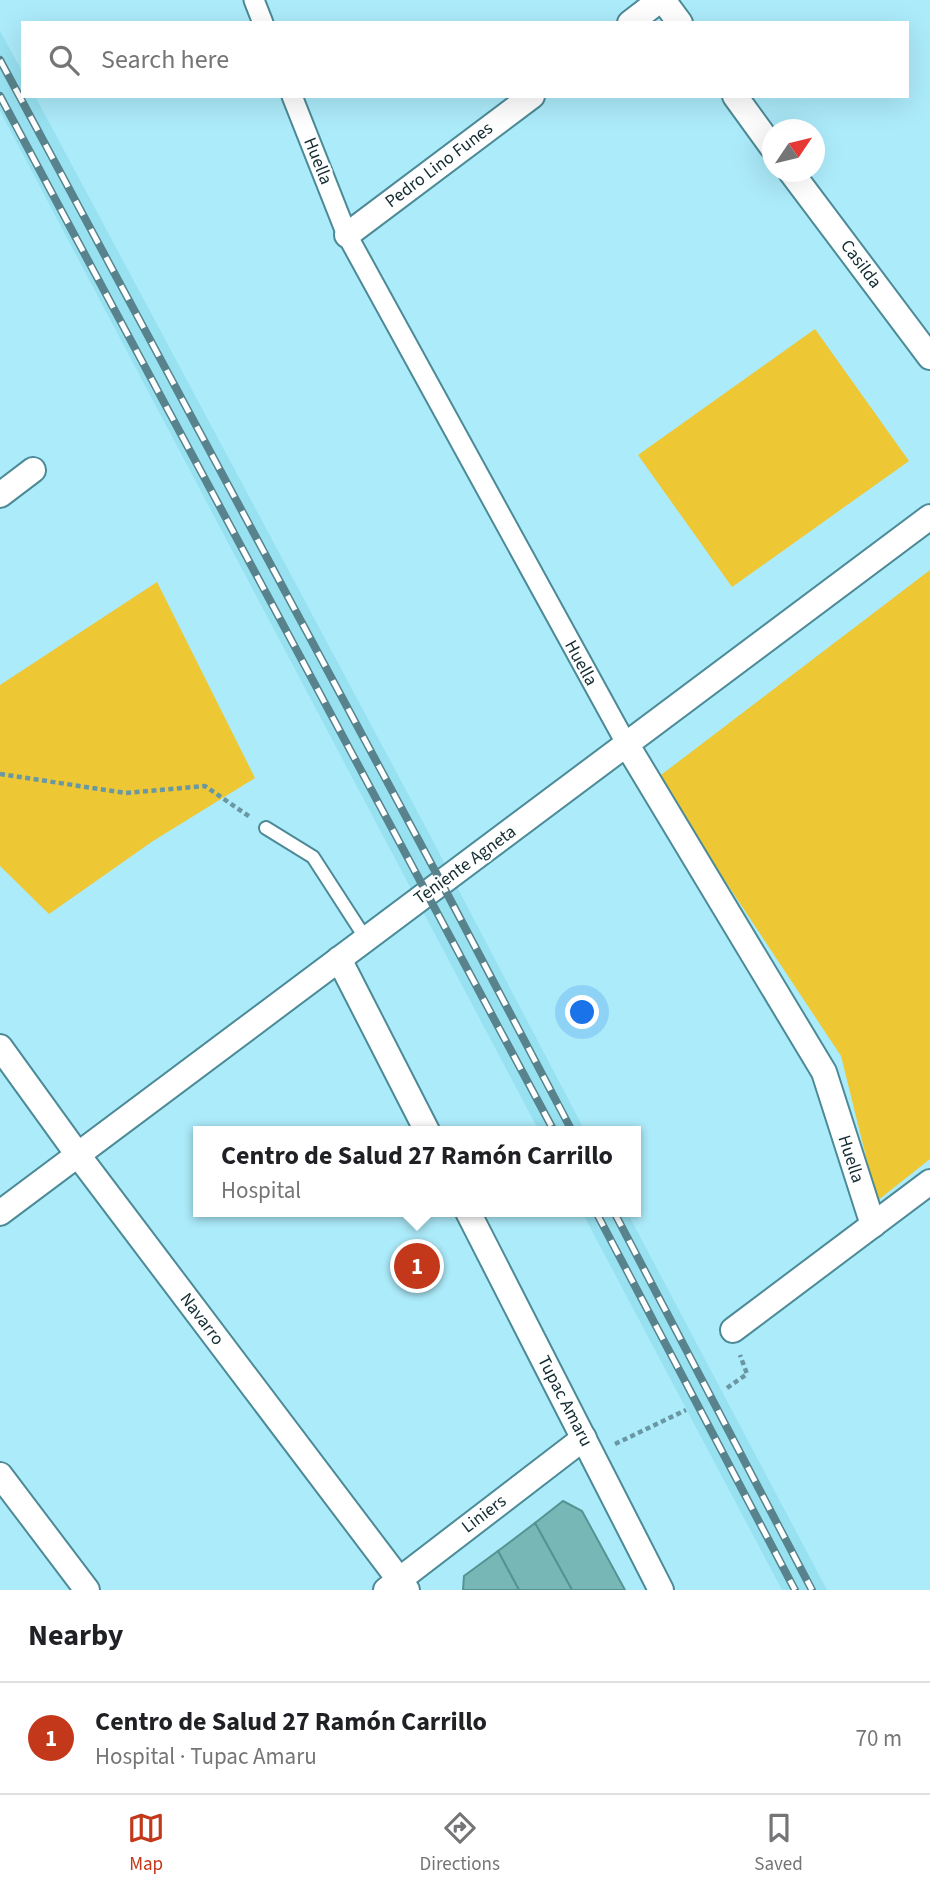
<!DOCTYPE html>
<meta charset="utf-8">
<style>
body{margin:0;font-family:"Source Sans 3",sans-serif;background:#f2f2f2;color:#202124}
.compass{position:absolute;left:762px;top:119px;width:63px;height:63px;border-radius:50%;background:#fff;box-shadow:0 7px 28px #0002;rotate:55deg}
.you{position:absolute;left:583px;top:1013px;width:24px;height:24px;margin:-18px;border:5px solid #fff;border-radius:50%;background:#1a73e8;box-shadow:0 0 0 10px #1a73e833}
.badge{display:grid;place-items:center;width:46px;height:46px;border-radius:50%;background:#c3381a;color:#fff;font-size:23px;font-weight:700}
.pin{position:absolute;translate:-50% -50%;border:4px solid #fff;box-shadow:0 2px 7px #0006}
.popup{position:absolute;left:193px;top:1126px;width:448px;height:91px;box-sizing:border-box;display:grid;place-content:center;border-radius:0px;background:#fff;filter:drop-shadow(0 2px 5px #0005);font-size:23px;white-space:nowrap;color:#757577}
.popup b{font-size:26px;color:#202124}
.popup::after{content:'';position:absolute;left:50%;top:100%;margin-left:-14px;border:14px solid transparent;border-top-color:#fff}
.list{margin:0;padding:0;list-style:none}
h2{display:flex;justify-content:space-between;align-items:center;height:91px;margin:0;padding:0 28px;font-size:30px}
h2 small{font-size:23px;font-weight:400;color:#757577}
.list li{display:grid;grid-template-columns:46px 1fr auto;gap:21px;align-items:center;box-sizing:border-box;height:112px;padding:0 28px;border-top:2px solid #e0e0e0}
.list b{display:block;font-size:26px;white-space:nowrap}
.list p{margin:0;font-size:23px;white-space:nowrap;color:#757577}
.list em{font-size:23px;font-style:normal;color:#757577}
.icon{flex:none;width:38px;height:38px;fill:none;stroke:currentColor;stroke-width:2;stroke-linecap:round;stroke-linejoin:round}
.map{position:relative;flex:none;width:930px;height:1590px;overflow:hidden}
.search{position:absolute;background:#fff;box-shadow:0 7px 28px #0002;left:21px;right:21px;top:21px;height:77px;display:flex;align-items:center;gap:18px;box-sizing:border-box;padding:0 24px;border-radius:0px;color:#757577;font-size:26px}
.sheet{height:203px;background:#fff}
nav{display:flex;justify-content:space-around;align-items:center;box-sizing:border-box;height:98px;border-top:2px solid #e0e0e0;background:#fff;font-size:19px;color:#757577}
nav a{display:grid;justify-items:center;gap:4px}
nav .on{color:#c3381a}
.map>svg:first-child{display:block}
.built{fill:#97e1f1}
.green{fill:#edc734}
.building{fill:#77b8b6;stroke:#549593;stroke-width:2}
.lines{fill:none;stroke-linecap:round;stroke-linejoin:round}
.service-casing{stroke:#4c8a97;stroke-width:16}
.pedestrian-casing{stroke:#4c8a97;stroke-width:23}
.minor-casing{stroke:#4c8a97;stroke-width:28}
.path{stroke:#6997a2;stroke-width:4.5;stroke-dasharray:5 3.5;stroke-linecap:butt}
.service{stroke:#fff;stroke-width:12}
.pedestrian{stroke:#fff;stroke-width:19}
.minor{stroke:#fff;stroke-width:24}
.rail-casing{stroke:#58838c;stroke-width:8}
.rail{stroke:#fff;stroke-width:5;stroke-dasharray:16;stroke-linecap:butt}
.labels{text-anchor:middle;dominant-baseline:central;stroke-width:5;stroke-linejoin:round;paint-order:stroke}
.street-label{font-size:18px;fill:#122c31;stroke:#fff}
</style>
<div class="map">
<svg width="930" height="1590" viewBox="0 0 930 1590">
<rect width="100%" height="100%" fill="#acebfa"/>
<g class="built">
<path d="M 0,31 L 23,73 L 23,96 L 35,96 L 423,822 L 585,1131 L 539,1131 L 0,111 Z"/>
<path d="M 582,1212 L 627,1212 L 827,1590 L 782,1590 Z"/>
</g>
<g class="green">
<path d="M 815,329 L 909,461 L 732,587 L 638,455 Z"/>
<path d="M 930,570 L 930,1159 L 877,1201 L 841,1056 L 657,778 Z"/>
<path d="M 157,582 L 255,778 L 153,841 L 49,914 L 0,866 L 0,685 Z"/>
</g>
<g class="building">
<path d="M 563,1501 L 582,1511 L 625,1590 L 572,1590 L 535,1523 Z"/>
<path d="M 535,1523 L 572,1590 L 519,1590 L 498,1551 Z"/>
<path d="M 498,1551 L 519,1590 L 463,1590 L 464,1576 Z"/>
</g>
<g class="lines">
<defs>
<path id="service" d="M 266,828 L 313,857 L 366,939"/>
<g id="pedestrian">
<path d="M 254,0 L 263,23"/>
<path d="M 292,96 L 347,235 L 627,745"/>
</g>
<g id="minor">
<path d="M 663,0 L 680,23"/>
<path d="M 630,23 L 660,0"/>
<path d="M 735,96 L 772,147"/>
<path d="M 791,172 L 930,357"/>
<path d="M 347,235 L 532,96"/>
<path d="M 0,495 L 33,470"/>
<path d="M 627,745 L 824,1072 L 873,1225"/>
<path d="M 339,959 L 427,1131"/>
<path d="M 0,1047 L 78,1155 L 407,1590"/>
<path d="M 468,1212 L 661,1590"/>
<path d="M 0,1213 L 930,517"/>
<path d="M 733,1330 L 930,1182"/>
<path d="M 0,1475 L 87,1590"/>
<path d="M 386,1590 L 584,1438"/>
</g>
</defs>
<use href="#service" class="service-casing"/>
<use href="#pedestrian" class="pedestrian-casing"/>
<use href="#minor" class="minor-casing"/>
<g class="path">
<path d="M 0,774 L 126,793 L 205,786 L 250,817"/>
<path d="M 727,1388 L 747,1374 L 740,1355"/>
<path d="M 615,1444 L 686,1410"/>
</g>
<use href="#service" class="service"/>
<use href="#pedestrian" class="pedestrian"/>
<use href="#minor" class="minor"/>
<defs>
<g id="rail">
<path d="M 0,60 L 441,882 L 572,1131"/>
<path d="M 0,96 L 554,1131"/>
<path d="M 596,1212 L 795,1590"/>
<path d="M 614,1212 L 812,1590"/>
</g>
</defs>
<use href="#rail" class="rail-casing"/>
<use href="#rail" class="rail"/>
</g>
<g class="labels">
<g class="street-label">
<text transform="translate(318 161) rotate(68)">Huella</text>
<text transform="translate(439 165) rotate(-37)">Pedro Lino Funes</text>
<text transform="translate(861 264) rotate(53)">Casilda</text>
<text transform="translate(581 663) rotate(61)">Huella</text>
<text transform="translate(465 865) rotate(-36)">Teniente Agneta</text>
<text transform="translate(851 1159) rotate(72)">Huella</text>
<text transform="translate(202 1319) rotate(53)">Navarro</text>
<text transform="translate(565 1401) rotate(63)">Tupac Amaru</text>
<text transform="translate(484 1514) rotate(-37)">Liniers</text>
</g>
</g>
</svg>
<svg class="compass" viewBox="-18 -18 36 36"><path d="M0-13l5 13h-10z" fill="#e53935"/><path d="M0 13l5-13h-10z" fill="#757577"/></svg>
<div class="you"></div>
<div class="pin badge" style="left:417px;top:1266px">1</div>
<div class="popup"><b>Centro de Salud 27 Ramón Carrillo</b>Hospital</div>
<div class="search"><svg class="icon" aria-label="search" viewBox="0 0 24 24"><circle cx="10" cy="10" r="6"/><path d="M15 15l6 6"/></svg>Search here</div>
</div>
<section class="sheet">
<h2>Nearby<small></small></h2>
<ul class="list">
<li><span class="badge">1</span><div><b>Centro de Salud 27 Ramón Carrillo</b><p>Hospital · Tupac Amaru</p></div><em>70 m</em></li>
</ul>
</section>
<nav>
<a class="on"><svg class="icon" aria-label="map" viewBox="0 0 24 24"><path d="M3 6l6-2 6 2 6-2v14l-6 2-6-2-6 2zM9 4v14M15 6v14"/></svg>Map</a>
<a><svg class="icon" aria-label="directions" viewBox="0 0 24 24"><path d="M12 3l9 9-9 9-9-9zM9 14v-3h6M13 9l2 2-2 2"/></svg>Directions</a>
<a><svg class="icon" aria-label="saved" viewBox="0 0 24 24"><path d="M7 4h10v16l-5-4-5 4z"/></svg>Saved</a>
</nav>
